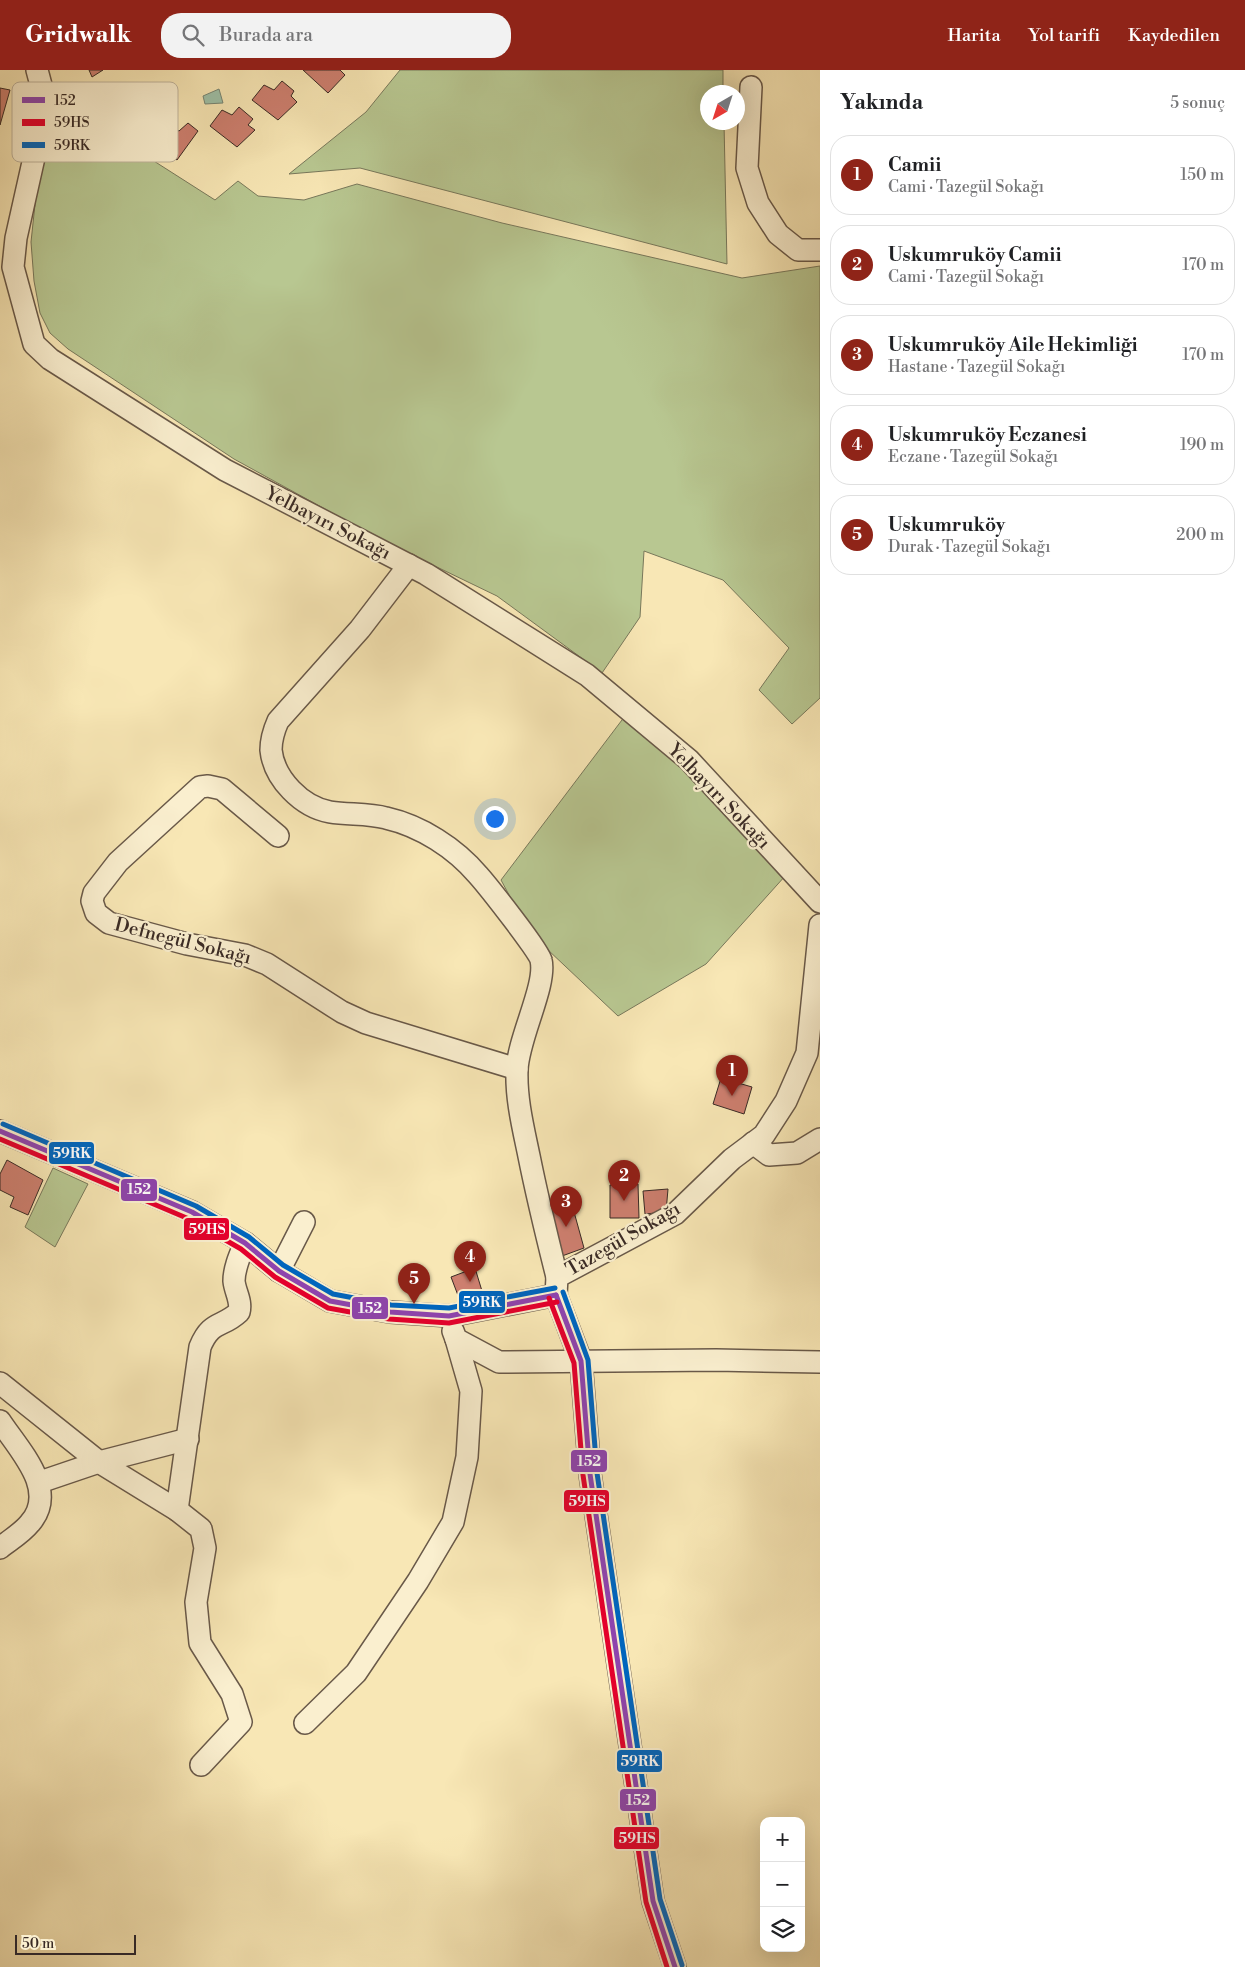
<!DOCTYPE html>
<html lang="tr">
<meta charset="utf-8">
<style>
body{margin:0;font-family:"Libre Bodoni",serif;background:#f2f2f2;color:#202124}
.controls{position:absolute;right:15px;bottom:15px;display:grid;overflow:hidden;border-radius:10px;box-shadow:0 5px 20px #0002}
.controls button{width:45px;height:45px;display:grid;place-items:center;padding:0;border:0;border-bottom:1px solid #e0e0e0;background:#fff;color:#202124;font:25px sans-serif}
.compass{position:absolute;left:700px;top:15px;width:45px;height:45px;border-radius:50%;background:#fff;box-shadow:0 5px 20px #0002;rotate:219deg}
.scale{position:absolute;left:15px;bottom:12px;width:121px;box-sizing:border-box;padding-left:5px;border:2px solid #392a25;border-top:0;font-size:14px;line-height:18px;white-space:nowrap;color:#392a25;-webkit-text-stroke:4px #faefcf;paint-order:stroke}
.you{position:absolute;left:494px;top:748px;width:18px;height:18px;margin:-12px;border:4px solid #fff;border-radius:50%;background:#1a73e8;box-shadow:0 0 0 8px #1a73e833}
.badge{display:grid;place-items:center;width:32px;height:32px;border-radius:50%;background:#8f2418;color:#fff;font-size:16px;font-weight:700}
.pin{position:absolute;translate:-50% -41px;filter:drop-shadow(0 1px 2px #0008)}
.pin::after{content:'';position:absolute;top:26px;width:18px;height:15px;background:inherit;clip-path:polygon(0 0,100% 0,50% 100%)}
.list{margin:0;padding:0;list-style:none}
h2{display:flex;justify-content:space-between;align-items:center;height:65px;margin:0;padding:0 20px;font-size:21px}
h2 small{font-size:16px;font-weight:400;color:#757577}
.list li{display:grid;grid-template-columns:32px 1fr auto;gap:15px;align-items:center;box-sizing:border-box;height:80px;margin:0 10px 10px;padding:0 10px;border:1px solid #e0e0e0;border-radius:20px}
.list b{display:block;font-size:19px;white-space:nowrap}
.list p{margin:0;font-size:16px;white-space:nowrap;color:#757577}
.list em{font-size:16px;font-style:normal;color:#757577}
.icon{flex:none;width:28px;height:28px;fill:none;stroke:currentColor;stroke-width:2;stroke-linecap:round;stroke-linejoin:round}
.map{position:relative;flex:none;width:820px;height:1897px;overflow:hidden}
header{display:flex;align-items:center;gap:30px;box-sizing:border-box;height:70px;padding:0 25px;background:#8f2418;color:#fff}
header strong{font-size:24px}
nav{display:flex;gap:28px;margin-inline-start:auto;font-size:18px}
.search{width:350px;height:45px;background:#f2f2f2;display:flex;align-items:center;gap:12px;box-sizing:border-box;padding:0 18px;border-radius:20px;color:#757577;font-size:19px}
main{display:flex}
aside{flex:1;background:#fff}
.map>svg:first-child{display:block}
.green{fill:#b8c791;stroke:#78785b}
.water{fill:#9fc1a8;stroke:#768574}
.building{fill:#cd7f6f;stroke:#392a25}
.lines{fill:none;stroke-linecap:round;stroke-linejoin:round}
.minor-casing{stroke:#695949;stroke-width:24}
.minor{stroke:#faefcf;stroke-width:21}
.bus-1-casing{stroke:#faefcf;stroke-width:9}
.bus-2-casing{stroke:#faefcf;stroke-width:9}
.bus-3-casing{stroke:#faefcf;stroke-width:9}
.bus-1{stroke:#8e44ad;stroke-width:5}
.bus-2{stroke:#e4002b;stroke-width:5}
.bus-3{stroke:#0065bd;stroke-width:5}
.labels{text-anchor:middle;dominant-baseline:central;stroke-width:4.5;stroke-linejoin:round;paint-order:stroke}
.street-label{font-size:19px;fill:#392a25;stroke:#faefcf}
.key{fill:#faefcf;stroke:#c0b49c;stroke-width:1}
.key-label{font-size:14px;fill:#392a25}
.line-badge{stroke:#faefcf;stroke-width:2}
.badge-label{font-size:14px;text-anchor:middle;font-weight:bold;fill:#fff}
</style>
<header>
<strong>Gridwalk</strong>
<div class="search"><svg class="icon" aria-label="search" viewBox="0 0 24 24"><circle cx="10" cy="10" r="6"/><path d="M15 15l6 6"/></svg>Burada ara</div>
<nav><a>Harita</a><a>Yol tarifi</a><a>Kaydedilen</a></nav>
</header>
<main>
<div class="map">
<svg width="820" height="1897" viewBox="0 0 820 1897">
<rect width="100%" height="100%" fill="#f8e7b5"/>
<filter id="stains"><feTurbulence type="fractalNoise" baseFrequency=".004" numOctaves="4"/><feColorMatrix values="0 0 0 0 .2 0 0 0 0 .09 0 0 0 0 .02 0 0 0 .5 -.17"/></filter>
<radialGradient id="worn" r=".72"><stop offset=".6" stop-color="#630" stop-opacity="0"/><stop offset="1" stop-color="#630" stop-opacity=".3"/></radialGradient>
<g class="green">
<path d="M 400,0 L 723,0 L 723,22 L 708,22 L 708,52 L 724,53 L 727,194 L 360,98 L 289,104 L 366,42 Z"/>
<path d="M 72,44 L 80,45 L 99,56 L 215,130 L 238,111 L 258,126 L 304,130 L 357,114 L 502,153 L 742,208 L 820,196 L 820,628 L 792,654 L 759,620 L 789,578 L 723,510 L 644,481 L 640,547 L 602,603 L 497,526 L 383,471 L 234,389 L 68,279 L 50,263 L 40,243 L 34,211 L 31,172 L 36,125 L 49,60 L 53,51 Z"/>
<path d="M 625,646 L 705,718 L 786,805 L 706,894 L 618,946 L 529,862 L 501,810 Z"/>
<path d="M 53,1098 L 88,1114 L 55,1177 L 25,1157 Z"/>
</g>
<path class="water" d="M 219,19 L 223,33 L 205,34 L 203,26 Z"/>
<g class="building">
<path d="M 89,0 L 103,0 L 92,7 Z"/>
<path d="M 303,0 L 340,0 L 345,5 L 328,23 Z"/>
<path d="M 282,11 L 294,21 L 291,26 L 297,32 L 278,50 L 252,30 L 264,15 L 274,20 Z"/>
<path d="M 0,18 L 10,20 L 0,55 Z"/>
<path d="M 239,37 L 253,49 L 248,55 L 255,60 L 237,77 L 210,56 L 222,40 L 232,45 Z"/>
<path d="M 188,53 L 198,61 L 177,90 L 154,72 L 166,56 L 179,61 Z"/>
<path d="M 721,1008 L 752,1017 L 744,1044 L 713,1034 Z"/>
<path d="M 7,1090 L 43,1110 L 28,1145 L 10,1137 L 14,1127 L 0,1120 L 0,1104 Z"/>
<path d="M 638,1114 L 639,1148 L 610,1148 L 610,1115 Z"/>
<path d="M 668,1119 L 666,1142 L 645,1144 L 643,1121 Z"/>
<path d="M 571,1131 L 584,1178 L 562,1186 L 548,1137 Z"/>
<path d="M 475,1198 L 482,1221 L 459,1228 L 451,1207 Z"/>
</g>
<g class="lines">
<defs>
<g id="minor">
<path d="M 37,0 L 46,34 L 16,168 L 13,197 L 34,274 L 50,289 L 225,400 L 426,504 L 587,605 L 689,690 L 820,832"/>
<path d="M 751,17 L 747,98 L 758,133 L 778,164 L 798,180 L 820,180"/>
<path d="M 409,495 L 360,559 L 278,651 C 274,660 271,669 271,680 C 274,709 302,737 330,742 C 349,745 368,743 386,748 C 421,756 455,778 478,805 C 487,815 540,882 541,890 C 547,915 518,968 517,1000 C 516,1029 523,1057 529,1086 C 537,1126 547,1167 557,1207"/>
<path d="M 278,766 L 222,719 L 208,716 L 200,717 L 118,792 L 94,823 L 92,831 L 96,843 L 109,853 L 187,874 L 245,885 L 267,894 L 342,942 L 366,953 L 517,999"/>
<path d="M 0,1061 L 192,1142 L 245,1173 L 279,1201 L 330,1231 L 390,1242 L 449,1246 L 556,1225"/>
<path d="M 753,1073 L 769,1085 L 797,1083 L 820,1069"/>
<path d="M 279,1201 L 304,1152"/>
<path d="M 453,1261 L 456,1269 L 499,1292 L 716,1290 L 820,1292"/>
<path d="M 0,1313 L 99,1392 L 177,1440 L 201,1459 L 205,1478 L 196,1532 L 200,1573 L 232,1624 L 241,1652 L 201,1695"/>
<path d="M 0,1351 C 19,1380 59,1420 30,1453 C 22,1463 10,1470 0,1478"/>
<path d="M 40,1412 L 99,1392 L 188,1369"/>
<path d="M 177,1440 L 200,1277 C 211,1250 222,1258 239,1242 C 242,1231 235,1222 234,1211 C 234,1198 240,1185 245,1173"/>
<path d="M 305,1653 L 356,1603 L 418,1511 L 453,1452 L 467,1387 L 471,1321 L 456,1269"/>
<path d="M 675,1897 L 653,1831 L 590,1404 L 581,1291 L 556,1225 L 557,1207 L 675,1144 L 732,1089 L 764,1065 L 786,1031 L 807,983 L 820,855"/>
</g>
</defs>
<use href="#minor" class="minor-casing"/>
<use href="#minor" class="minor"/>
<defs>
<g id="bus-1">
<path d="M 0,1061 L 192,1142 L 245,1173 L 279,1201 L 330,1231 L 390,1242 L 449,1246 L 556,1225"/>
<path d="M 556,1225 L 581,1291 L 590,1404 L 653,1831 L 675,1897"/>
</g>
<g id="bus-2">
<path d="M 0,1069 L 189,1149 L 241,1179 L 275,1207 L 328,1238 L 389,1249 L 449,1253 L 557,1232"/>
<path d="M 549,1228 L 574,1293 L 583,1405 L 646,1832 L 667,1897"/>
</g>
<g id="bus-3">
<path d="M 3,1054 L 196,1136 L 249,1167 L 283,1195 L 333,1224 L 391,1235 L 449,1238 L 555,1218"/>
<path d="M 563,1222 L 588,1290 L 597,1403 L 660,1829 L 682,1895"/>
</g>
</defs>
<use href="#bus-1" class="bus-1-casing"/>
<use href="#bus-2" class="bus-2-casing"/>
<use href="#bus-3" class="bus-3-casing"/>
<use href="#bus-1" class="bus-1"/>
<use href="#bus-2" class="bus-2"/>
<use href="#bus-3" class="bus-3"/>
</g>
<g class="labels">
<g class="street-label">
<text transform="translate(328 453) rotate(27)">Yelbayırı Sokağı</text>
<text transform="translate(719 726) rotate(46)">Yelbayırı Sokağı</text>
<text transform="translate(183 871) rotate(14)">Defnegül Sokağı</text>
<text transform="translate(623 1169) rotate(-30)">Tazegül Sokağı</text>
</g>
</g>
<rect x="12" y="12" width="166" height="80" rx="8" class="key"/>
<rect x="22" y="27" width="23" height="6" fill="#8e44ad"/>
<rect x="22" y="49" width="23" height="7" fill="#e4002b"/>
<rect x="22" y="72" width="23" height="6" fill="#0065bd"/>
<g class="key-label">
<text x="54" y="35">152</text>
<text x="54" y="57">59HS</text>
<text x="54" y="80">59RK</text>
</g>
<g class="line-badge">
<rect x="48" y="1071" width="47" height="24" rx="5" fill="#0065bd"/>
<rect x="120" y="1108" width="38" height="24" rx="5" fill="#8e44ad"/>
<rect x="183" y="1147" width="47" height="24" rx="5" fill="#e4002b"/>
<rect x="458" y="1220" width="48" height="24" rx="5" fill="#0065bd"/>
<rect x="351" y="1226" width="38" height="24" rx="5" fill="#8e44ad"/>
<rect x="570" y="1379" width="38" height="24" rx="5" fill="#8e44ad"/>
<rect x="563" y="1419" width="47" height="24" rx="5" fill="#e4002b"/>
<rect x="616" y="1679" width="47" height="24" rx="5" fill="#0065bd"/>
<rect x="619" y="1718" width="38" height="24" rx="5" fill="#8e44ad"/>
<rect x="613" y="1756" width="47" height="24" rx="5" fill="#e4002b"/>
</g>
<g class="badge-label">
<text x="72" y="1088">59RK</text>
<text x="139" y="1124">152</text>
<text x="207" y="1164">59HS</text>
<text x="482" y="1237">59RK</text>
<text x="370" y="1243">152</text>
<text x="589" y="1396">152</text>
<text x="587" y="1436">59HS</text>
<text x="640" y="1696">59RK</text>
<text x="638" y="1735">152</text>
<text x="637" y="1773">59HS</text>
</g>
<rect width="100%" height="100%" filter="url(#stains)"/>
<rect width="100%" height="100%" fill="url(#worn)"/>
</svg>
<div class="controls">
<button>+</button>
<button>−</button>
<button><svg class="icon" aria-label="layers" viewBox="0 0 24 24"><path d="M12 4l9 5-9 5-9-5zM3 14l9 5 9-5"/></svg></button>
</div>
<svg class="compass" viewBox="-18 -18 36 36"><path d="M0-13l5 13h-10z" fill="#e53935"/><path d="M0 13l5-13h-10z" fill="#757577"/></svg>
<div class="scale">50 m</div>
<div class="you"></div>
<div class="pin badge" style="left:732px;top:1026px">1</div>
<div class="pin badge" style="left:624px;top:1131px">2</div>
<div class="pin badge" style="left:566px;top:1157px">3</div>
<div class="pin badge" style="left:470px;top:1212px">4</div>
<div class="pin badge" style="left:414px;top:1234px">5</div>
</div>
<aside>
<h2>Yakında<small>5 sonuç</small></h2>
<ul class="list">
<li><span class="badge">1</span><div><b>Camii</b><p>Cami · Tazegül Sokağı</p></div><em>150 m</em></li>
<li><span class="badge">2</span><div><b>Uskumruköy Camii</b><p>Cami · Tazegül Sokağı</p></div><em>170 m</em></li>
<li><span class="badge">3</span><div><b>Uskumruköy Aile Hekimliği</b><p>Hastane · Tazegül Sokağı</p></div><em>170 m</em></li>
<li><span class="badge">4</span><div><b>Uskumruköy Eczanesi</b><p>Eczane · Tazegül Sokağı</p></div><em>190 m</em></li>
<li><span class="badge">5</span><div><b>Uskumruköy</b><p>Durak · Tazegül Sokağı</p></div><em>200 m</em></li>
</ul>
</aside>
</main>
